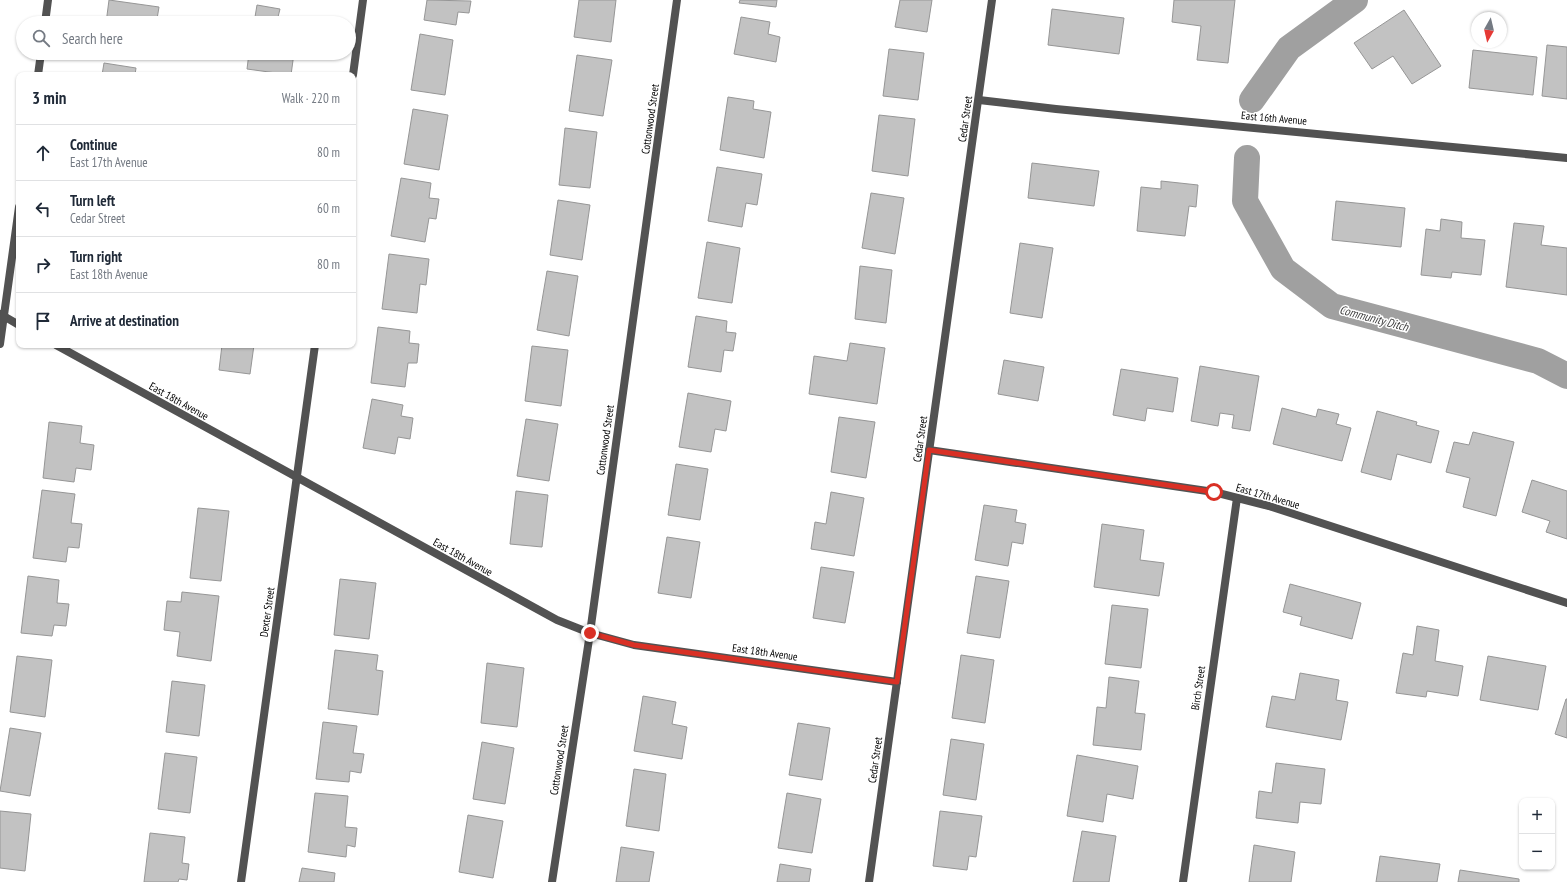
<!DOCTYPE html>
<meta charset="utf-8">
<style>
body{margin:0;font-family:"PT Sans Narrow",sans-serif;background:#f2f2f3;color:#1f2937}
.controls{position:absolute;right:12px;bottom:12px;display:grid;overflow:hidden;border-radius:8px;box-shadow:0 1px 3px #0004}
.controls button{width:36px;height:36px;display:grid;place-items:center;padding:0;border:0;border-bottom:1px solid #e0e1e3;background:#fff;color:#1f2937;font:20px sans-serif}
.compass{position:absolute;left:1471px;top:12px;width:36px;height:36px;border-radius:50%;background:#fff;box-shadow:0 1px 3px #0004;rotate:188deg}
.stop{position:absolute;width:12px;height:12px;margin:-9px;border:3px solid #d93025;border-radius:50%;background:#fff}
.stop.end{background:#d93025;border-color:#fff;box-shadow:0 1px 4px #0008}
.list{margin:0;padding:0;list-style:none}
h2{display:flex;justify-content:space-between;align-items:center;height:52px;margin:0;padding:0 16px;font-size:17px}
h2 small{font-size:13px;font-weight:400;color:#747a83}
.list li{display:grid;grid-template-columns:26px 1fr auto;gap:12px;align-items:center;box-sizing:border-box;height:56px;padding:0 16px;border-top:1px solid #e0e1e3}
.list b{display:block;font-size:15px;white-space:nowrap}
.list p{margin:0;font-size:13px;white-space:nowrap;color:#747a83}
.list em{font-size:13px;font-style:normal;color:#747a83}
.icon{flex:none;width:22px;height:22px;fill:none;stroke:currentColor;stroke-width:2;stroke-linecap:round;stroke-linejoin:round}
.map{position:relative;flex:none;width:1567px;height:882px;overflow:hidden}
.search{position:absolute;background:#fff;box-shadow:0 1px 3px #0004;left:16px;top:16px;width:340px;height:44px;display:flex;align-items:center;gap:10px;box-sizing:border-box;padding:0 14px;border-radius:22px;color:#747a83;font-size:15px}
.panel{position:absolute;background:#fff;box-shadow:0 1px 3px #0004;left:16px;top:72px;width:340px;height:276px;border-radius:8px}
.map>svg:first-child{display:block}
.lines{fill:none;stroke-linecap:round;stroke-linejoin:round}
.canal{stroke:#a0a0a0;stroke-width:26}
.building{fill:#c2c2c2;stroke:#969696}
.minor{stroke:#525252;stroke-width:8}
.route{stroke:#d93025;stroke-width:5}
.labels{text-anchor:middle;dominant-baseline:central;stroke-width:3;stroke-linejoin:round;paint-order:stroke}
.street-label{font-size:11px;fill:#000;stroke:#fff}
.water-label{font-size:12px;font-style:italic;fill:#414141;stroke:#fff}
</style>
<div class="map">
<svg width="1567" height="882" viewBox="0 0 1567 882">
<rect width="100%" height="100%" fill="#fff"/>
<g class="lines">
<g class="canal">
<path d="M 1252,100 L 1289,48 L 1355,0"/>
<path d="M 1247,158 L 1245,201 L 1283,269 L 1332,306 L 1538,361 L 1567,376"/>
</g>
</g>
<g class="building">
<path d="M 109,0 L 159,7 L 157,19 L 142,17 L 141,23 L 106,23 Z"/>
<path d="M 427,0 L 471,1 L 469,13 L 458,12 L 456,25 L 424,20 Z"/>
<path d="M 579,0 L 616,0 L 611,42 L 574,37 Z"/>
<path d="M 740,0 L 777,0 L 776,7 L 739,3 Z"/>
<path d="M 900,0 L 932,0 L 927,32 L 895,27 Z"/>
<path d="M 1174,0 L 1235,0 L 1228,63 L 1197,60 L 1201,26 L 1172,22 Z"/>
<path d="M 257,5 L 280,9 L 278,17 L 300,20 L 299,23 L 254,23 Z"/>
<path d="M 1052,9 L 1124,18 L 1119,54 L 1048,45 Z"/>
<path d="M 1404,10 L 1441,66 L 1412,84 L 1393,56 L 1372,69 L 1354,43 Z"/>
<path d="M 741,17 L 770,22 L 768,34 L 780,37 L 776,62 L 734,54 Z"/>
<path d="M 420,34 L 453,40 L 445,95 L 411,90 Z"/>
<path d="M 1547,45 L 1567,47 L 1567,99 L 1542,96 Z"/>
<path d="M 889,49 L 924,53 L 918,100 L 883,96 Z"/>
<path d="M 1473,50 L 1537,57 L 1533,95 L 1469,88 Z"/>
<path d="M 249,53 L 294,53 L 291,75 L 247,69 Z"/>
<path d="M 577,55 L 612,60 L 603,116 L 569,111 Z"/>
<path d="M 104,63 L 136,68 L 135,75 L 102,75 Z"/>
<path d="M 728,97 L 754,101 L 753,109 L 771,112 L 764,158 L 720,150 Z"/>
<path d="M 413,109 L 448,115 L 439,170 L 404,164 Z"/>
<path d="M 879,115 L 915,119 L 908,176 L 872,171 Z"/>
<path d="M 565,128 L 597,132 L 590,188 L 559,185 Z"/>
<path d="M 1032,163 L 1099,171 L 1094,206 L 1028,198 Z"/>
<path d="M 717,167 L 762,174 L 757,205 L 746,203 L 742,227 L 708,221 Z"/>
<path d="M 401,178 L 431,183 L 429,198 L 439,199 L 436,219 L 429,218 L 425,242 L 391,236 Z"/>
<path d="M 1161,181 L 1198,185 L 1196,207 L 1189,206 L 1185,236 L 1137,231 L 1141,187 L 1161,189 Z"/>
<path d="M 871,193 L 904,198 L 895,254 L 862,248 Z"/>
<path d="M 558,200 L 590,205 L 582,260 L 550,255 Z"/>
<path d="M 1336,201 L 1405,208 L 1401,247 L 1332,240 Z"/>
<path d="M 1441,219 L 1462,222 L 1461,238 L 1485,240 L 1481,275 L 1452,272 L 1451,278 L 1421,275 L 1426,229 L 1440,231 Z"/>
<path d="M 1514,223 L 1544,226 L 1541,245 L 1567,248 L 1567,295 L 1506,287 Z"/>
<path d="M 707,242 L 740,248 L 732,303 L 698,298 Z"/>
<path d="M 1020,243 L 1053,248 L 1042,318 L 1010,313 Z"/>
<path d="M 389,254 L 429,259 L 426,285 L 420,284 L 417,313 L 382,309 Z"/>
<path d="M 860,266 L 892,270 L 886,323 L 855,319 Z"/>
<path d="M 547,271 L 578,276 L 569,336 L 537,330 Z"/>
<path d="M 696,316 L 727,321 L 726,332 L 736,333 L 733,351 L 724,350 L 721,372 L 688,367 Z"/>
<path d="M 378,327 L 410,331 L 409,343 L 419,344 L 417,363 L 408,363 L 405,387 L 371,383 Z"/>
<path d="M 850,343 L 885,348 L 877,404 L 809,394 L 814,356 L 847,361 Z"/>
<path d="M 222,345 L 254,345 L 250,374 L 219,370 Z"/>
<path d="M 532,346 L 568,350 L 561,406 L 525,401 Z"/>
<path d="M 1004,360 L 1044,367 L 1038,401 L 998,394 Z"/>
<path d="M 1200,366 L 1259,376 L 1250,431 L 1232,428 L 1234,415 L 1220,413 L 1218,426 L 1191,421 Z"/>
<path d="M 1121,369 L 1178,378 L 1173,412 L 1147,408 L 1145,421 L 1113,415 Z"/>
<path d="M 688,393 L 731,401 L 726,431 L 715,429 L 711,452 L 679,447 Z"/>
<path d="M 372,399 L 403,405 L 401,416 L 413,418 L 410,439 L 398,437 L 395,454 L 363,448 Z"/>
<path d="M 1282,408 L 1316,417 L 1318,409 L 1339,414 L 1336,424 L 1351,428 L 1342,461 L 1273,444 Z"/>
<path d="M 1377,411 L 1417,422 L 1416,425 L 1439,431 L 1431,463 L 1397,454 L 1391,480 L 1361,472 Z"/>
<path d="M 839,417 L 875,422 L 866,478 L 831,472 Z"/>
<path d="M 526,419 L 558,424 L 549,481 L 517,476 Z"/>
<path d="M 49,422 L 82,426 L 80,443 L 94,445 L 91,470 L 76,468 L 74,482 L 43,478 Z"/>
<path d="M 1473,432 L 1514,442 L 1496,516 L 1463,507 L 1470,478 L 1446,472 L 1454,442 L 1469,445 Z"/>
<path d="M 676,464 L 708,469 L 700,520 L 668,515 Z"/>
<path d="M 1532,480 L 1567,491 L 1567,539 L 1546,532 L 1550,521 L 1522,512 Z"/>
<path d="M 42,490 L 75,494 L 71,523 L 82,524 L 79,548 L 68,547 L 66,562 L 33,558 Z"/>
<path d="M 516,491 L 548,495 L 542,547 L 510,544 Z"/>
<path d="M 831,492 L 864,498 L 854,556 L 811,549 L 815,522 L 826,524 Z"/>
<path d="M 984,505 L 1017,510 L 1015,522 L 1026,524 L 1023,544 L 1012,542 L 1008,566 L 975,560 Z"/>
<path d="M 198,508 L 229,511 L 221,581 L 190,578 Z"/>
<path d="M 1102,524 L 1144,530 L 1140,560 L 1164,563 L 1159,596 L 1094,587 Z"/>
<path d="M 667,537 L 700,542 L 691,598 L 658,593 Z"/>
<path d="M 821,567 L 854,572 L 845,623 L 813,618 Z"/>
<path d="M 28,576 L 59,580 L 57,603 L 69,604 L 66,626 L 54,625 L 52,636 L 21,633 Z"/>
<path d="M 976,576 L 1009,581 L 1000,638 L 967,633 Z"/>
<path d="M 340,579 L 376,583 L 369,639 L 334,635 Z"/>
<path d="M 1290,584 L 1361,603 L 1352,639 L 1300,625 L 1302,617 L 1283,612 Z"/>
<path d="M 182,592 L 219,596 L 211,661 L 177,656 L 180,632 L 164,630 L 167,601 L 181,602 Z"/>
<path d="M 1112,605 L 1148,609 L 1141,668 L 1105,664 Z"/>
<path d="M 1417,626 L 1439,630 L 1435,661 L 1463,666 L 1458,696 L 1427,691 L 1426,697 L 1396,693 L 1403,653 L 1413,655 Z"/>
<path d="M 335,650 L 378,655 L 376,670 L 383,671 L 378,715 L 328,709 Z"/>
<path d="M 961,655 L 994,660 L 985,723 L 952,718 Z"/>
<path d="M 17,656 L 52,660 L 45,717 L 10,712 Z"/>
<path d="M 1488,656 L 1546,666 L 1538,710 L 1480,700 Z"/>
<path d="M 487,663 L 524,668 L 517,727 L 481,723 Z"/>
<path d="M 1300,673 L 1339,680 L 1336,700 L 1348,702 L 1341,740 L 1266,727 L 1272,696 L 1295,700 Z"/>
<path d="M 1109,677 L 1139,681 L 1135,713 L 1145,714 L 1141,750 L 1093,745 L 1097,707 L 1106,708 Z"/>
<path d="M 172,681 L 205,685 L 199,736 L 166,732 Z"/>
<path d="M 643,696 L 676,702 L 672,724 L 687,727 L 682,759 L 634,751 Z"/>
<path d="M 1566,699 L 1567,699 L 1567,738 L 1555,734 Z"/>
<path d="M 323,722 L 357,726 L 353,753 L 364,754 L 361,773 L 350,771 L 349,782 L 316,779 Z"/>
<path d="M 798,723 L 830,728 L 822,780 L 789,775 Z"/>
<path d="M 10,728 L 41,733 L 30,796 L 0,791 Z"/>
<path d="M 951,739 L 984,744 L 976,800 L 943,795 Z"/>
<path d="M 482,742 L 514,748 L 505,804 L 473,799 Z"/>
<path d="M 165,753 L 197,757 L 190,813 L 158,809 Z"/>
<path d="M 1077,755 L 1138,766 L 1133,799 L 1107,794 L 1103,822 L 1067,816 Z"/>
<path d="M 1276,763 L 1325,769 L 1321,804 L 1300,802 L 1298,823 L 1256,818 L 1259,791 L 1272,793 Z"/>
<path d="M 634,769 L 666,774 L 659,831 L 626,826 Z"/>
<path d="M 315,793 L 348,796 L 345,827 L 357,828 L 355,847 L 347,845 L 346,857 L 308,852 Z"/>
<path d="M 787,793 L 821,799 L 812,853 L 778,848 Z"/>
<path d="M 0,811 L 31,814 L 25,871 L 0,868 Z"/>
<path d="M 940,811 L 982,816 L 976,857 L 969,856 L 967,870 L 933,866 Z"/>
<path d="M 468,815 L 503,821 L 493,878 L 459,872 Z"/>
<path d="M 1082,831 L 1116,836 L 1109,882 L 1073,882 Z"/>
<path d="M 150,833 L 185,837 L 182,863 L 189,864 L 187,880 L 179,879 L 178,882 L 144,882 Z"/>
<path d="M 1254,845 L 1295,852 L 1291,882 L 1249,882 Z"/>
<path d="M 621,847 L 654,852 L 649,882 L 616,882 Z"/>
<path d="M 1380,856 L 1440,864 L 1437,882 L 1376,882 Z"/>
<path d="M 780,864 L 811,869 L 809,882 L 777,882 Z"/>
<path d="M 302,868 L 335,873 L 334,882 L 299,882 Z"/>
<path d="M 1460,870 L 1519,879 L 1519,882 L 1458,882 Z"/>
</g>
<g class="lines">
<g class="minor">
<path d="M 45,23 L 48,0"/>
<path d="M 38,75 L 41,53"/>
<path d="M 353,75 L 363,0"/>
<path d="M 979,100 L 1056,109 L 1567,158"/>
<path d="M 0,314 L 19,325"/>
<path d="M 0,344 L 19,207"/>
<path d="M 56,345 L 557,620 L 590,633 L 634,645 L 897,682"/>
<path d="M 929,450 L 1214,492 L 1269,506 L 1567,603"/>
<path d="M 241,882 L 315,345"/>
<path d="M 552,882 L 590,633 L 677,0"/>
<path d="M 869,882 L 992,0"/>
<path d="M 1183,882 L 1237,498"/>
</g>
</g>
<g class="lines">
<path class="route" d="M 590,633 L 634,645 L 897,682 L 929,450 L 1214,492"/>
</g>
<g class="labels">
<g class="street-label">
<text transform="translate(1274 118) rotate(5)">East 16th Avenue</text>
<text transform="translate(650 119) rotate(-82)">Cottonwood Street</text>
<text transform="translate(965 119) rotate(-82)">Cedar Street</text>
<text transform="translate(179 401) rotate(29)">East 18th Avenue</text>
<text transform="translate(920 439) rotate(-82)">Cedar Street</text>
<text transform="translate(605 440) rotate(-82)">Cottonwood Street</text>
<text transform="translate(1268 496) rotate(16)">East 17th Avenue</text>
<text transform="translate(463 557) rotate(29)">East 18th Avenue</text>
<text transform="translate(267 612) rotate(-82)">Dexter Street</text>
<text transform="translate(765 652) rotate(8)">East 18th Avenue</text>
<text transform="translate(1198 688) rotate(-82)">Birch Street</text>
<text transform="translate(559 760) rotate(-81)">Cottonwood Street</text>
<text transform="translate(875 760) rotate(-82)">Cedar Street</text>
</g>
<g class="water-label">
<text transform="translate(1374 318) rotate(15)">Community Ditch</text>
</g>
</g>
</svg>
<div class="controls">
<button>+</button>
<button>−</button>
</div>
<svg class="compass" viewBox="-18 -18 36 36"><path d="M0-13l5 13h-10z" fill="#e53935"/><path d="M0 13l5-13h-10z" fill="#747a83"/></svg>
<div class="stop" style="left:1214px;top:492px"></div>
<div class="stop end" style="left:590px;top:633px"></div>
<div class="search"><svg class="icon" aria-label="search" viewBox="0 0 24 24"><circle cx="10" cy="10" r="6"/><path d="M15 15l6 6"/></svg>Search here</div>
<section class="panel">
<h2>3 min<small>Walk · 220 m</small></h2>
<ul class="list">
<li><svg class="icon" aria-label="ahead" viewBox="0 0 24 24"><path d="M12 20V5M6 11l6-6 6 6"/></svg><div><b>Continue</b><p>East 17th Avenue</p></div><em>80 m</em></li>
<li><svg class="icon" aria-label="left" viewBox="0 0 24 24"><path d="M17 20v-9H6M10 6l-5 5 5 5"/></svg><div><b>Turn left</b><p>Cedar Street</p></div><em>60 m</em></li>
<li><svg class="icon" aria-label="right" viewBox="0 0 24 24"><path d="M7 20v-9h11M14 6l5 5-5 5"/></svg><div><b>Turn right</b><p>East 18th Avenue</p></div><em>80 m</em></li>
<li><svg class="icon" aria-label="arrive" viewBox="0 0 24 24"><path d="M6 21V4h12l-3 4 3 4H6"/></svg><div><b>Arrive at destination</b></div></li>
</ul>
</section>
</div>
